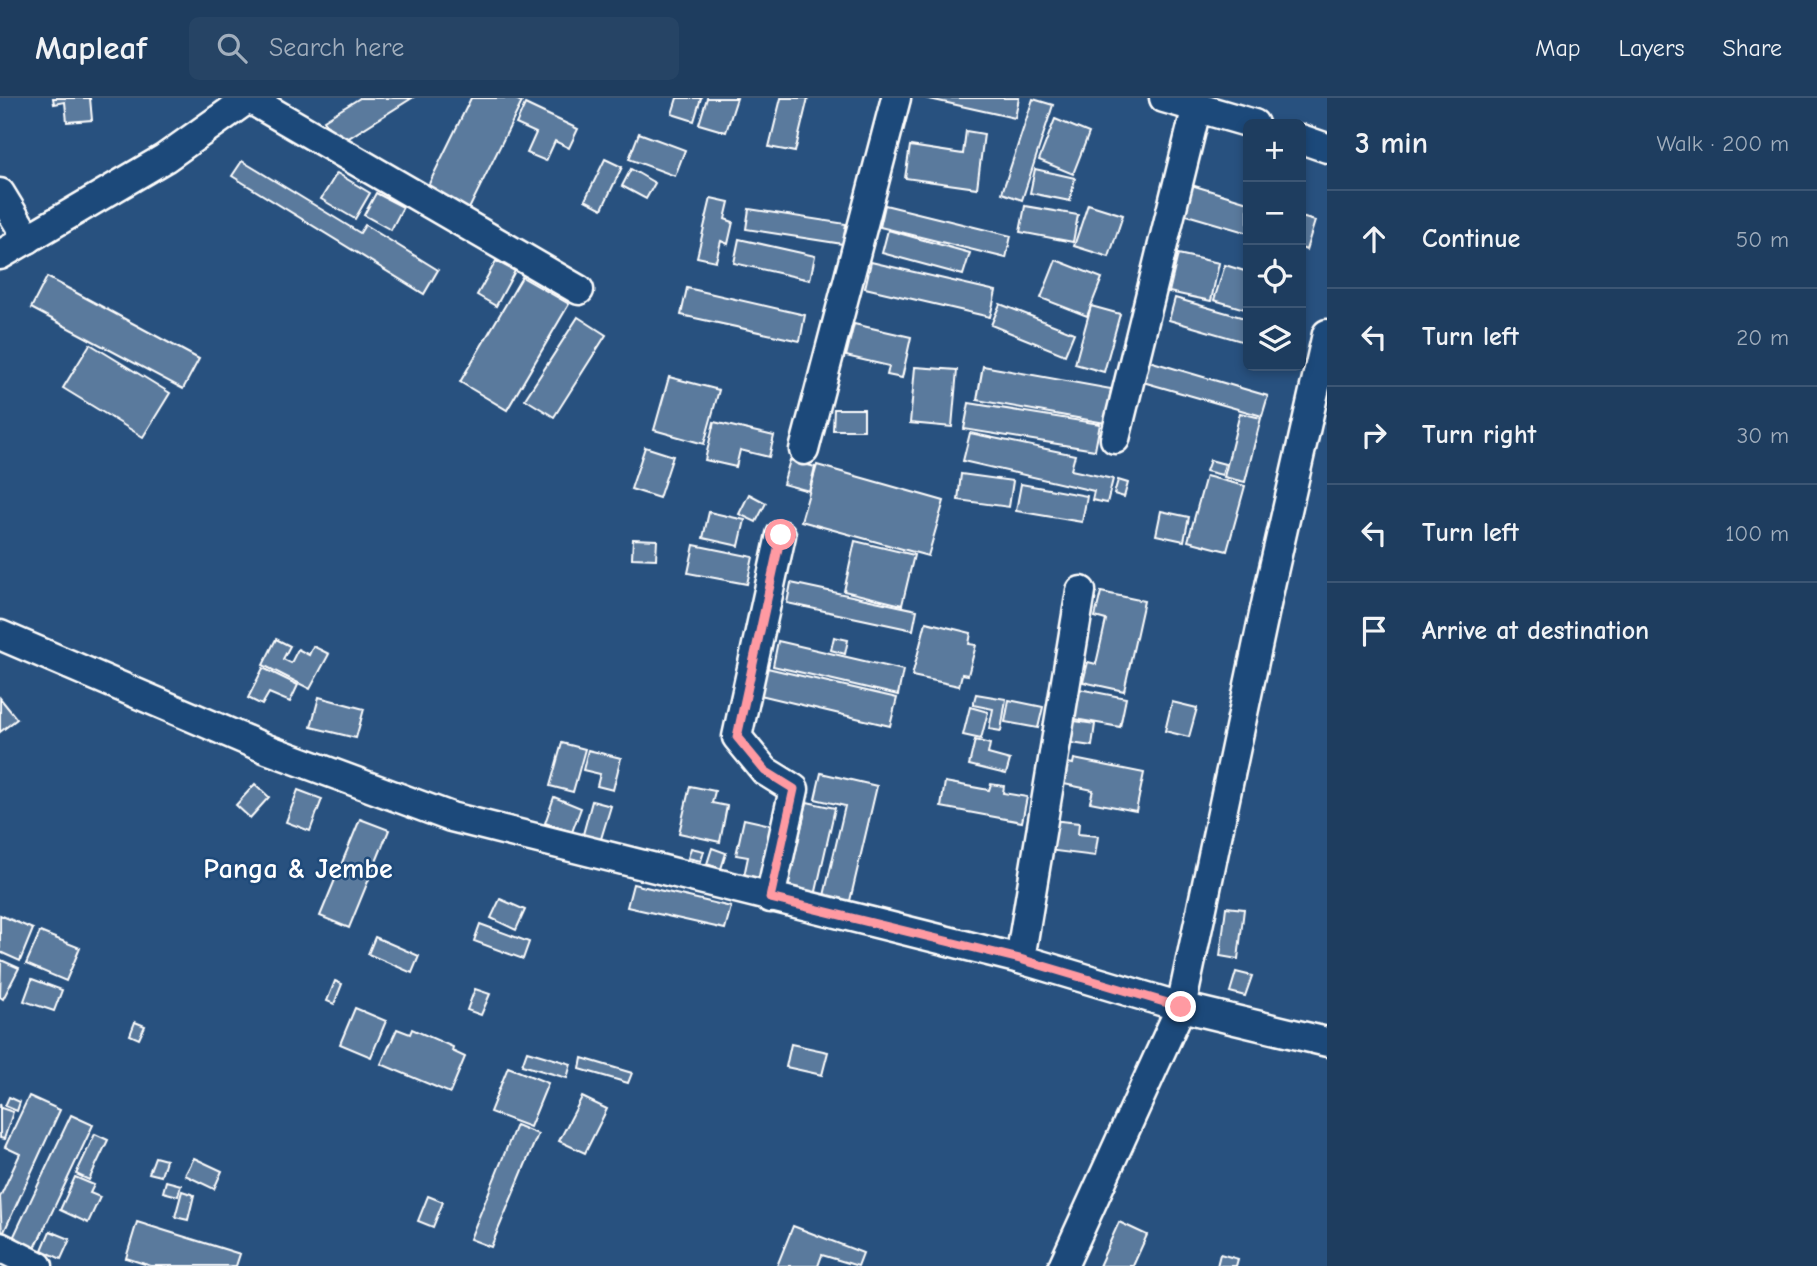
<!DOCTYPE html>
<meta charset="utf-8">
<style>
body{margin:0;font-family:"Comic Neue",sans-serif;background:#264465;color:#f1f3f6}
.controls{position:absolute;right:21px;top:21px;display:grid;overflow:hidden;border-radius:10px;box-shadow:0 4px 10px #0003}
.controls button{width:63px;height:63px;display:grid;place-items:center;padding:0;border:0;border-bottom:2px solid #3c5674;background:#1e3d5f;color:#f1f3f6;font:35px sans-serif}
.stop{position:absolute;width:21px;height:21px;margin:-16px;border:5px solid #ff9aa2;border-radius:50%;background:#fff}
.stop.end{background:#ff9aa2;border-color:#fff;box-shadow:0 2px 7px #0008}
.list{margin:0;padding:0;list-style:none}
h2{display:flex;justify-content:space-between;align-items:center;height:91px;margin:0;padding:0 28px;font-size:30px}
h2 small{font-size:23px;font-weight:400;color:#a1aebd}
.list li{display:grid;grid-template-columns:46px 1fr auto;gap:21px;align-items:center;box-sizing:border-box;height:98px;padding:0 28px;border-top:2px solid #3c5674}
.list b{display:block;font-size:26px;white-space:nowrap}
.list em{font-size:23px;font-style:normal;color:#a1aebd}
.icon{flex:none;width:38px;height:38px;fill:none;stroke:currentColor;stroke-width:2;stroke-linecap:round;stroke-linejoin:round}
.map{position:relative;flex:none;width:1327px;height:1168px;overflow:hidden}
header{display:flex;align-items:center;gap:42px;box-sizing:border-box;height:98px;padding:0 35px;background:#1e3d5f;border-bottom:2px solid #3c5674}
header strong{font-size:33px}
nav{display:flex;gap:38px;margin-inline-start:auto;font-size:24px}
.search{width:490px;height:63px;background:#264465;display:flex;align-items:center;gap:18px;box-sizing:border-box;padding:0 24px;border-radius:10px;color:#a1aebd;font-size:26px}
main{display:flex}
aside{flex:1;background:#1e3d5f}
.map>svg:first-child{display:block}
.building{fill:#5a7a9d;stroke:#fff;stroke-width:2}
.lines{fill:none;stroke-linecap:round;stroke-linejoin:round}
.street-casing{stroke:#fff;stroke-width:33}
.street{stroke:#1f4a7a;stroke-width:28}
.route{stroke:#ff9aa2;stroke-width:9}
.labels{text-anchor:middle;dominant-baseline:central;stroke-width:5;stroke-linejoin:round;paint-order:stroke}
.quarter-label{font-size:28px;font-weight:bold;fill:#fff;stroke:#1f4a7a}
</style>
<header>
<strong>Mapleaf</strong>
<div class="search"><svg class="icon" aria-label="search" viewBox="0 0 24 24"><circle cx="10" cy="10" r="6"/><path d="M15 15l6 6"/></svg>Search here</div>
<nav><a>Map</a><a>Layers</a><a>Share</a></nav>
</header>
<main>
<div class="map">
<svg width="1327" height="1168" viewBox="0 0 1327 1168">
<rect width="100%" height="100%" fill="#28517f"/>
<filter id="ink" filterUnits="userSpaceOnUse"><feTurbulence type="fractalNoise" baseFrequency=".0143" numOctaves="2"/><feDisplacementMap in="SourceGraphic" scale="14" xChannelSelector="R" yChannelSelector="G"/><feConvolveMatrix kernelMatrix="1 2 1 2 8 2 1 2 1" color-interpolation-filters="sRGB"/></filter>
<g filter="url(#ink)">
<g class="building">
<path d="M 53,0 L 90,0 L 92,22 L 67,24 L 65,4 L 54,6 Z"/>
<path d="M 360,0 L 412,0 L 339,46 L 324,22 Z"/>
<path d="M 471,0 L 514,0 L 522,4 L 466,117 L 424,96 Z"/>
<path d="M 677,0 L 701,0 L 694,23 L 672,16 Z"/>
<path d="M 707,0 L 737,0 L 726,34 L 699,26 Z"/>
<path d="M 781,0 L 808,0 L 795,54 L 769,49 Z"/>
<path d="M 925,0 L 1019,0 L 1015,20 Z"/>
<path d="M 1033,1 L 1053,7 L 1022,102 L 1002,95 Z"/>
<path d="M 525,6 L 578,31 L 569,50 L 555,43 L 546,63 L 527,55 L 536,35 L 516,26 Z"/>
<path d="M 1055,21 L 1089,35 L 1073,76 L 1039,62 Z"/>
<path d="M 966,33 L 984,36 L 977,90 L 905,80 L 910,48 L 963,56 Z"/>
<path d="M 639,35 L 685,52 L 675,78 L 629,61 Z"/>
<path d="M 605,61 L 622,69 L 602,111 L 585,102 Z"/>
<path d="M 242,63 L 360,135 L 365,127 L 438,172 L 424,196 L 232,78 Z"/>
<path d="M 631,71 L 655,85 L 646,101 L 622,88 Z"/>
<path d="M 1035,71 L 1075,80 L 1070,103 L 1030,95 Z"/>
<path d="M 337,75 L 370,95 L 355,121 L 321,101 Z"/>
<path d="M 1188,86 L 1248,104 L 1248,135 L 1180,115 Z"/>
<path d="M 376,95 L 403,109 L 391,132 L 364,117 Z"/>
<path d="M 711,100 L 729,104 L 725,121 L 733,124 L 728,146 L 721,143 L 716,163 L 697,159 Z"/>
<path d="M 1088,106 L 1123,117 L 1109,159 L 1074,148 Z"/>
<path d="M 885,107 L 1011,138 L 1006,160 L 880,129 Z"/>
<path d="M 1025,108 L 1078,117 L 1073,144 L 1020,134 Z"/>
<path d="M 749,111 L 846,126 L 843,146 L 746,131 Z"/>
<path d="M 1301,119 L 1315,123 L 1306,152 L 1301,150 Z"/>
<path d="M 888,132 L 970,155 L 963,177 L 882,155 Z"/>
<path d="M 739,141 L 815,158 L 810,182 L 734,165 Z"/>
<path d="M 1178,156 L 1219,165 L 1211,203 L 1169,194 Z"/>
<path d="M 1056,162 L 1102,180 L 1087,218 L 1041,200 Z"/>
<path d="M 496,163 L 515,173 L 496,208 L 477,197 Z"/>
<path d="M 871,164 L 996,193 L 990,219 L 865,190 Z"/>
<path d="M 1225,167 L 1248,174 L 1248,212 L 1214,202 Z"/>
<path d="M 47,179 L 199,261 L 183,291 L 31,210 Z"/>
<path d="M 522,179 L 569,206 L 507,312 L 460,284 Z"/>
<path d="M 687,190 L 805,217 L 800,243 L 681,217 Z"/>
<path d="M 1175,200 L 1248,221 L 1248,245 L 1169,222 Z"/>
<path d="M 1000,206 L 1074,235 L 1065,257 L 991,227 Z"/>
<path d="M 1091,208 L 1120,216 L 1104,274 L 1075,266 Z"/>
<path d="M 578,219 L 606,237 L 554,319 L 525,301 Z"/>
<path d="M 854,226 L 911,239 L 902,280 L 887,277 L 889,268 L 846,258 Z"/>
<path d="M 90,246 L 170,295 L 143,339 L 63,290 Z"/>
<path d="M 1149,263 L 1268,298 L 1262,318 L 1143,284 Z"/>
<path d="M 983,268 L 1111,291 L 1105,325 L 977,302 Z"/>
<path d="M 915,269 L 957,272 L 952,329 L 910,325 Z"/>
<path d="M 669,279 L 719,292 L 704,346 L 654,332 Z"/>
<path d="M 969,305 L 1100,326 L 1095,352 L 964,331 Z"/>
<path d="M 834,311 L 864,311 L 864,332 L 833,332 Z"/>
<path d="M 1240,315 L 1261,320 L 1245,384 L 1224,379 Z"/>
<path d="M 714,324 L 774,338 L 769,359 L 740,352 L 736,369 L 705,362 Z"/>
<path d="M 970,335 L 1075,357 L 1071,372 L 1113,381 L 1107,405 L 1092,402 L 1094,393 L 963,363 Z"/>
<path d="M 645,349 L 673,358 L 659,400 L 631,391 Z"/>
<path d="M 790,362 L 815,369 L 809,393 L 783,386 Z"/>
<path d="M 1210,362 L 1225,366 L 1222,377 L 1206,373 Z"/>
<path d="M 817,367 L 944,403 L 928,458 L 801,423 Z"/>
<path d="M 961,376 L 1013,383 L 1009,409 L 958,402 Z"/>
<path d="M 1206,378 L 1245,388 L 1227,453 L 1188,443 Z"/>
<path d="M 1118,382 L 1128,385 L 1124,399 L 1114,396 Z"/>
<path d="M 1021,386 L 1087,398 L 1082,424 L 1016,413 Z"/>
<path d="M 749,396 L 766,405 L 756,424 L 739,416 Z"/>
<path d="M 1161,413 L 1189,419 L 1184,443 L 1156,437 Z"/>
<path d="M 709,414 L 745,422 L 739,448 L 703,440 Z"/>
<path d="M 633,441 L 657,442 L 656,461 L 632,460 Z"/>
<path d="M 855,443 L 914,457 L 902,507 L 844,493 Z"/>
<path d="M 694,447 L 753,459 L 747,486 L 688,475 Z"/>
<path d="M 791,485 L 917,512 L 913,532 L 787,505 Z"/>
<path d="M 1101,494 L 1144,503 L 1124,593 L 1083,584 L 1088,564 L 1096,566 L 1106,522 L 1095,519 Z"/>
<path d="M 926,524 L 971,535 L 969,546 L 976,547 L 968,577 L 962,576 L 959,588 L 912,578 Z"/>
<path d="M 834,539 L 848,542 L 845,556 L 831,552 Z"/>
<path d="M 276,541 L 290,548 L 283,561 L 291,565 L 298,551 L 309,557 L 313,548 L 329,556 L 310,591 L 263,567 Z"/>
<path d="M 778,543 L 903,572 L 898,597 L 773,568 Z"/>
<path d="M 763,569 L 897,600 L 890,628 L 756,596 Z"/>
<path d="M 263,570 L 298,587 L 290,604 L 269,595 L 262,607 L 248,600 Z"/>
<path d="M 1074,590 L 1126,600 L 1120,629 L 1069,620 Z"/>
<path d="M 976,596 L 1006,601 L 1001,633 L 989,631 L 993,611 L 973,607 Z"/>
<path d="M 319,599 L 364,611 L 356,640 L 311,629 Z"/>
<path d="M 0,600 L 17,621 L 0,634 Z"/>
<path d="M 1009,602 L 1043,609 L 1038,630 L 1005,624 Z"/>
<path d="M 1172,604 L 1197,610 L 1189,639 L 1165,633 Z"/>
<path d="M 970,609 L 988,614 L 981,641 L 963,637 Z"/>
<path d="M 1068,622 L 1095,626 L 1092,648 L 1064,644 Z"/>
<path d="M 975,642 L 990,646 L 988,656 L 1010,662 L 1006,676 L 969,667 Z"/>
<path d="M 562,645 L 585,651 L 573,694 L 550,688 Z"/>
<path d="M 588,652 L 621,660 L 613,692 L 597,688 L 600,676 L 583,672 Z"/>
<path d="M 1074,661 L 1144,675 L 1136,713 L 1090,704 L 1093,692 L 1059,685 L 1063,664 L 1073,666 Z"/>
<path d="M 821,675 L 877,688 L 849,807 L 823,802 L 845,708 L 815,701 Z"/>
<path d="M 945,684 L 989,692 L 991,686 L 1004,688 L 1003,695 L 1027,699 L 1022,724 L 941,709 Z"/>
<path d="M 255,686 L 269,699 L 250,720 L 236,707 Z"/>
<path d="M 690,688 L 715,693 L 712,705 L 727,708 L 720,744 L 679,735 Z"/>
<path d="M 298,692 L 322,701 L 310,733 L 286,724 Z"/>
<path d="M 554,699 L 581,710 L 572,734 L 545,725 Z"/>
<path d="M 592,703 L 611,708 L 600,744 L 582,740 Z"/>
<path d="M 807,704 L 835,710 L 815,798 L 787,792 Z"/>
<path d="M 360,721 L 389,732 L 349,830 L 320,818 Z"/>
<path d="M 744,721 L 775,728 L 764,782 L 744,778 L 748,759 L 736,757 Z"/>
<path d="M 1051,722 L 1079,725 L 1078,736 L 1098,738 L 1095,758 L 1047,752 Z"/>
<path d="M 691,750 L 704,753 L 701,763 L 688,760 Z"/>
<path d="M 712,750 L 726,755 L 721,771 L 707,766 Z"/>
<path d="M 633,786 L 731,809 L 725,831 L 627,809 Z"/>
<path d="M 500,801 L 525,812 L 516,832 L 491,820 Z"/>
<path d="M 1226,809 L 1244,811 L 1238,861 L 1220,858 Z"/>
<path d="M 0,817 L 33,831 L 20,863 L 0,854 Z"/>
<path d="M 480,826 L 529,844 L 523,861 L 474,843 Z"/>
<path d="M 40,834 L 80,850 L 66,883 L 26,866 Z"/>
<path d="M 375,839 L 419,858 L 412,875 L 368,856 Z"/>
<path d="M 1,862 L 19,870 L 3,901 L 0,899 Z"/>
<path d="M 1236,874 L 1252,878 L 1245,898 L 1230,894 Z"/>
<path d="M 32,881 L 62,892 L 54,913 L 24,903 Z"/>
<path d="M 335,883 L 342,886 L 334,906 L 327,903 Z"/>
<path d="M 475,891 L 490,896 L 481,917 L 467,912 Z"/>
<path d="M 355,910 L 386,923 L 371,959 L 340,946 Z"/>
<path d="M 135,924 L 145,928 L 139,941 L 130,937 Z"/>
<path d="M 397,931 L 410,936 L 412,931 L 453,949 L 452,953 L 465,959 L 450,995 L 381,966 Z"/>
<path d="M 791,946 L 828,954 L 822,977 L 786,969 Z"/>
<path d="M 527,953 L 571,966 L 567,980 L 522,967 Z"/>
<path d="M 582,960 L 632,975 L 628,985 L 580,971 Z"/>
<path d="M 508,969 L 548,985 L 530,1029 L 490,1014 Z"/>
<path d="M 29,998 L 60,1012 L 2,1138 L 0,1099 L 20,1056 L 5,1049 Z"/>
<path d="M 9,999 L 20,1004 L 17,1013 L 5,1008 Z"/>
<path d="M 582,999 L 607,1011 L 585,1055 L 559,1043 Z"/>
<path d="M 0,1005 L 1,1010 L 13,1014 L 4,1041 L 0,1040 Z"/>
<path d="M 71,1017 L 93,1027 L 35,1150 L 13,1140 Z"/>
<path d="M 516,1027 L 538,1036 L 491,1149 L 470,1141 Z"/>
<path d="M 95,1036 L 108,1042 L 89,1082 L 76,1076 Z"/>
<path d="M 155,1059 L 166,1062 L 161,1078 L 149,1075 Z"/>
<path d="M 194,1060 L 222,1073 L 214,1091 L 185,1077 Z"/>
<path d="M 75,1079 L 94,1087 L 90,1095 L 100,1099 L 88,1125 L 60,1112 Z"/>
<path d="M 166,1083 L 181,1087 L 178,1098 L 163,1094 Z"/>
<path d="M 182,1093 L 194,1097 L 188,1122 L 175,1119 Z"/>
<path d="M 428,1098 L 443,1104 L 433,1129 L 418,1123 Z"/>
<path d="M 137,1124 L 240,1156 L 236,1168 L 151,1168 L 126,1160 Z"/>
<path d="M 1119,1124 L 1147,1137 L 1133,1168 L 1099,1168 Z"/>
<path d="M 793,1128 L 863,1155 L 858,1168 L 822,1157 L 818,1168 L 777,1168 Z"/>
<path d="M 50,1133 L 70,1141 L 61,1161 L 42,1152 Z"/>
<path d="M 1220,1156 L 1238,1161 L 1236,1168 L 1217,1168 Z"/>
</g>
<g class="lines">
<defs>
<g id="street">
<path d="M 248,0 L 579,192"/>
<path d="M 1164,0 L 1254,26"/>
<path d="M 1301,41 L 1327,50"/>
<path d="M 0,95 L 28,141"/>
<path d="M 0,157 L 165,60 L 249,0"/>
<path d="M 1115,341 L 1197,8"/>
<path d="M 804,352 L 896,0"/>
<path d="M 0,537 L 267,651 L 451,719 L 1020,861 L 1181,909 L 1327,944"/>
<path d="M 770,800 L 794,691 L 765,673 L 737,639 L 781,437"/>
<path d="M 1020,861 L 1081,493"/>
<path d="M 0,1149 L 38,1168"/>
<path d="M 1063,1168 L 1181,909 L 1271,483 L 1327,236"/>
</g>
</defs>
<use href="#street" class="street-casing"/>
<use href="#street" class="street"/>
</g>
</g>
<g class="lines" filter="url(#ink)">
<path class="route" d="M 781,437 L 737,639 L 765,673 L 794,691 L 770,800 L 1020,861 L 1181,909"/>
</g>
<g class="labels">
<g class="quarter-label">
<text x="298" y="771">Panga &amp; Jembe</text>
</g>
</g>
</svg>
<div class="controls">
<button>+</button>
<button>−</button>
<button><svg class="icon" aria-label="locate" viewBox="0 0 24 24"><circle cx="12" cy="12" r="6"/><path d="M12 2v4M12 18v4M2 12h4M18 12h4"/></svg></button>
<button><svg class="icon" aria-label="layers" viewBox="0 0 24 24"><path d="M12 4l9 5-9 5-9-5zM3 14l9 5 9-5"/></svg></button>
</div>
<div class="stop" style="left:781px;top:437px"></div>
<div class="stop end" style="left:1181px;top:909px"></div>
</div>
<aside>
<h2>3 min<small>Walk · 200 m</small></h2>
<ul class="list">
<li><svg class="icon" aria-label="ahead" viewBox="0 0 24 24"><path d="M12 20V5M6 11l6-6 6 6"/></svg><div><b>Continue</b></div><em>50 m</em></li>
<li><svg class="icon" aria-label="left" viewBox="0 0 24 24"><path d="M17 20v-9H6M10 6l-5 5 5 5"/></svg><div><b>Turn left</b></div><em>20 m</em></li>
<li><svg class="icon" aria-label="right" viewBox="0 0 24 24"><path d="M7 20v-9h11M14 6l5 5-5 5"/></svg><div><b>Turn right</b></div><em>30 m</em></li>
<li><svg class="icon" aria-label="left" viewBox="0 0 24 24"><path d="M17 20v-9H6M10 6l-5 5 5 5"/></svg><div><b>Turn left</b></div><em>100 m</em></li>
<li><svg class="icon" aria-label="arrive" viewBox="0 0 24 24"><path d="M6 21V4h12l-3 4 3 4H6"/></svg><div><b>Arrive at destination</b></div></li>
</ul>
</aside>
</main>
